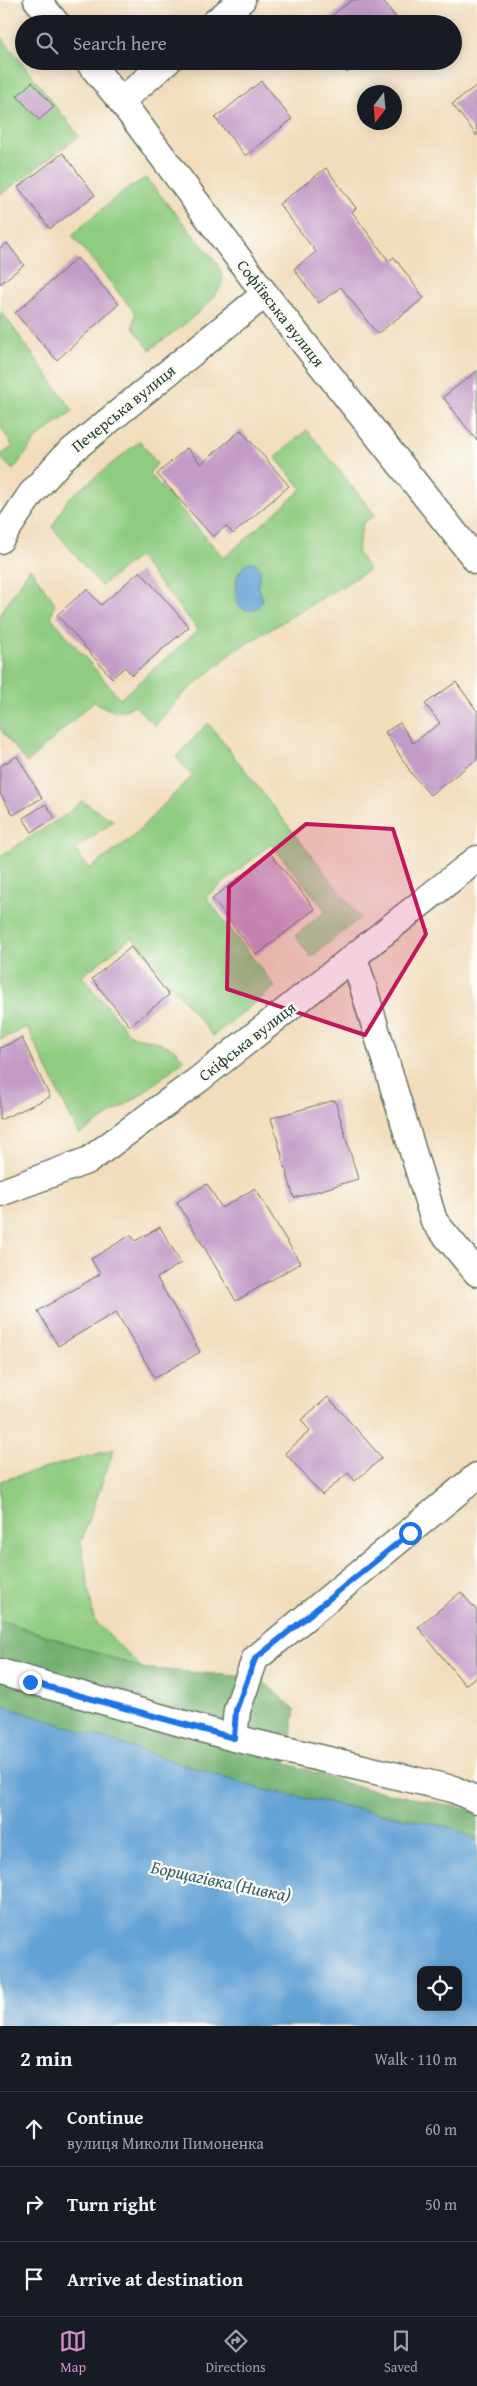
<!DOCTYPE html>
<meta charset="utf-8">
<style>
body{margin:0;font-family:"Gentium Book Plus",serif;background:#20242c;color:#f1f3f6}
.controls{position:absolute;right:15px;bottom:15px;display:grid;overflow:hidden;border-radius:10px;box-shadow:0 2px 12px #0003}
.controls button{width:45px;height:45px;display:grid;place-items:center;padding:0;border:0;border-bottom:1px solid #363941;background:#171b24;color:#f1f3f6;font:25px sans-serif}
.compass{position:absolute;left:357px;top:85px;width:45px;height:45px;border-radius:50%;background:#171b24;box-shadow:0 2px 12px #0003;rotate:196deg}
.stop{position:absolute;width:15px;height:15px;margin:-11px;border:4px solid #1a73e8;border-radius:50%;background:#fff}
.stop.end{background:#1a73e8;border-color:#fff;box-shadow:0 1px 5px #0008}
.list{margin:0;padding:0;list-style:none}
h2{display:flex;justify-content:space-between;align-items:center;height:65px;margin:0;padding:0 20px;font-size:21px}
h2 small{font-size:16px;font-weight:400;color:#9ea1a6}
.list li{display:grid;grid-template-columns:32px 1fr auto;gap:15px;align-items:center;box-sizing:border-box;height:75px;padding:0 20px;border-top:1px solid #363941}
.list b{display:block;font-size:19px;white-space:nowrap}
.list p{margin:0;font-size:16px;white-space:nowrap;color:#9ea1a6}
.list em{font-size:16px;font-style:normal;color:#9ea1a6}
.icon{flex:none;width:28px;height:28px;fill:none;stroke:currentColor;stroke-width:2;stroke-linecap:round;stroke-linejoin:round}
.map{position:relative;flex:none;width:477px;height:2026px;overflow:hidden}
.search{position:absolute;background:#171b24;box-shadow:0 2px 12px #0003;left:15px;right:15px;top:15px;height:55px;display:flex;align-items:center;gap:12px;box-sizing:border-box;padding:0 18px;border-radius:28px;color:#9ea1a6;font-size:19px}
.sheet{height:290px;background:#171b24}
nav{display:flex;justify-content:space-around;align-items:center;box-sizing:border-box;height:70px;border-top:1px solid #363941;background:#171b24;font-size:14px;color:#9ea1a6}
nav a{display:grid;justify-items:center;gap:2px}
nav .on{color:#d690ce}
.map>svg:first-child{display:block}
.green{fill:#8fcc81;stroke:#57845a}
.forest{fill:#73b06f;stroke:#497652}
.water{fill:#64a2d5;stroke:#427084;fill-rule:evenodd}
.building{fill:#c39bc7}
.lines{fill:none;stroke-linecap:round;stroke-linejoin:round}
.street-casing{stroke:#687564;stroke-width:29}
.street{stroke:#fff;stroke-width:26}
.route{stroke:#1a73e8;stroke-width:6}
.marked{fill:#c2185b;fill-opacity:0.2;stroke:#c2185b;stroke-width:4;stroke-linejoin:round}
.labels{text-anchor:middle;dominant-baseline:central;stroke-width:4.5;stroke-linejoin:round;paint-order:stroke}
.street-label{font-size:16px;fill:#1f3d34;stroke:#fdfcf7}
.water-label{font-size:18px;font-style:italic;fill:#37606c;stroke:#fdfcf7}
</style>
<div class="map">
<svg width="477" height="2026" viewBox="0 0 477 2026">
<rect width="100%" height="100%" fill="#fdfcf7"/>
<filter id="ink" filterUnits="userSpaceOnUse"><feTurbulence type="fractalNoise" baseFrequency=".02" numOctaves="2"/><feDisplacementMap in="SourceGraphic" scale="10" xChannelSelector="R" yChannelSelector="G"/><feConvolveMatrix kernelMatrix="1 2 1 2 8 2 1 2 1" color-interpolation-filters="sRGB"/></filter>
<filter id="wash" filterUnits="userSpaceOnUse"><feTurbulence type="fractalNoise" baseFrequency=".0096" numOctaves="4" result="noise"/><feDisplacementMap in="SourceGraphic" scale="20" xChannelSelector="R" yChannelSelector="G"/><feGaussianBlur stdDeviation="1.12" result="paint"/><feColorMatrix in="noise" values="0 0 0 0 0 0 0 0 0 0 0 0 0 0 0 0 0 1.4 0 .05"/><feComposite in="paint" operator="in"/></filter>
<g filter="url(#wash)">
<rect width="100%" height="100%" fill="#f1ddbc"/>
<g class="green">
<path d="M 0,35 L 79,136 L 0,195 Z"/>
<path d="M 146,178 L 217,263 C 219,268 223,276 222,281 C 219,303 167,336 150,350 L 133,327 L 135,313 L 72,235 L 123,191 Z"/>
<path d="M 2,312 L 73,411 L 38,437 L 13,470 L 0,457 L 0,455 L 13,447 L 0,426 L 0,314 Z"/>
<path d="M 307,430 L 375,515 L 363,523 L 357,552 L 369,570 L 236,650 L 182,695 L 155,726 L 134,705 C 120,716 108,710 94,701 L 27,763 L 0,729 L 0,615 L 30,568 L 55,603 L 51,617 L 120,699 L 198,630 L 138,557 L 101,586 L 52,527 L 68,499 L 140,441 L 157,464 L 149,473 L 224,558 L 302,489 L 275,457 Z"/>
<path d="M 208,723 L 360,918 L 311,957 L 295,936 L 326,911 L 271,844 L 206,897 L 275,987 L 213,1036 L 132,937 L 82,976 L 131,1036 L 158,1042 L 174,1049 L 184,1060 L 142,1094 L 79,1135 L 27,1027 L 0,1040 L 0,856 L 67,814 L 82,801 L 114,821 L 75,849 L 89,869 L 129,840 L 192,776 L 176,757 Z"/>
<path d="M 114,1449 L 81,1542 L 94,1620 L 142,1668 L 0,1620 L 0,1481 Z"/>
</g>
<path class="forest" d="M 0,1620 L 142,1668 L 260,1678 L 295,1710 L 286,1763 L 355,1786 L 467,1809 L 477,1813 L 477,1840 L 452,1828 L 260,1789 L 0,1705 Z"/>
<g class="water">
<path d="M 249,562 L 256,563 L 261,569 L 258,585 L 263,600 C 257,612 248,613 237,605 C 234,588 234,572 249,562 Z"/>
<path d="M 0,1705 L 260,1789 L 452,1828 L 477,1840 L 477,2026 L 0,2026 ZM 421,1970 L 458,1970 L 458,2007 L 421,2007 Z"/>
</g>
<g id="blocks">
<g class="building">
<path d="M 352,0 L 382,0 L 401,24 L 321,24 Z"/>
<path d="M 338,61 L 362,61 L 347,73 Z"/>
<path d="M 261,81 L 292,119 L 246,156 L 215,118 Z"/>
<path d="M 32,82 L 54,107 L 39,120 L 17,96 Z"/>
<path d="M 477,85 L 477,136 L 452,104 Z"/>
<path d="M 63,153 L 95,195 L 50,229 L 18,187 Z"/>
<path d="M 326,168 L 356,208 L 352,212 L 389,261 L 394,257 L 424,298 L 377,334 L 341,287 L 319,303 L 294,269 L 316,252 L 279,204 Z"/>
<path d="M 7,243 L 24,265 L 0,284 L 0,248 Z"/>
<path d="M 77,258 L 119,304 L 57,360 L 15,313 Z"/>
<path d="M 477,371 L 477,441 L 443,397 Z"/>
<path d="M 241,430 L 289,486 L 233,534 L 226,526 L 213,537 L 157,474 L 187,448 L 201,464 Z"/>
<path d="M 140,571 L 189,627 L 132,675 L 125,667 L 112,678 L 57,615 L 87,589 L 101,605 Z"/>
<path d="M 456,682 L 477,711 L 477,759 L 430,795 L 412,774 L 385,732 L 400,723 L 413,743 L 440,723 L 425,704 Z"/>
<path d="M 17,756 L 42,798 L 13,815 L 0,793 L 0,766 Z"/>
<path d="M 46,804 L 55,818 L 32,832 L 23,818 Z"/>
<path d="M 270,853 L 315,909 L 257,955 L 212,899 Z"/>
<path d="M 131,947 L 169,995 L 130,1026 L 92,979 Z"/>
<path d="M 22,1038 L 50,1097 L 0,1120 L 0,1048 Z"/>
<path d="M 335,1100 L 358,1179 L 294,1198 L 271,1118 Z"/>
<path d="M 207,1184 L 222,1208 L 255,1188 L 300,1263 L 236,1301 L 177,1202 Z"/>
<path d="M 160,1227 L 181,1263 L 157,1278 L 200,1352 L 155,1378 L 116,1312 L 58,1346 L 38,1311 L 100,1274 L 91,1259 L 131,1235 L 135,1241 Z"/>
<path d="M 328,1397 L 382,1458 L 355,1481 L 348,1473 L 322,1495 L 285,1453 L 310,1431 L 301,1420 Z"/>
<path d="M 461,1592 L 477,1611 L 477,1676 L 465,1685 L 418,1627 Z"/>
</g>
</g>
</g>
<g filter="url(#ink)">
<use href="#blocks" fill-opacity="0" stroke="#687564" stroke-width="1"/>
<g class="lines">
<defs>
<g id="street">
<path d="M 37,0 L 57,24"/>
<path d="M 213,24 L 242,0"/>
<path d="M 88,61 L 121,101 L 265,294 L 477,561"/>
<path d="M 121,101 L 168,61"/>
<path d="M 0,540 L 31,494 L 64,457 L 265,294"/>
<path d="M 354,957 L 434,1221 L 477,1273"/>
<path d="M 0,1193 L 89,1160 L 198,1080 L 477,859"/>
<path d="M 0,1672 L 234,1738 L 453,1789 L 477,1800"/>
<path d="M 234,1738 L 237,1710 L 255,1659 L 477,1476"/>
</g>
</defs>
<use href="#street" class="street-casing"/>
<use href="#street" class="street"/>
</g>
</g>
<g class="lines" filter="url(#ink)">
<path class="route" d="M 30,1682 L 234,1738 L 236,1710 L 255,1659 L 410,1533"/>
</g>
<path class="marked" d="M 306,824 L 393,829 L 426,934 L 365,1035 L 227,989 L 229,887 Z"/>
<g class="labels">
<g class="street-label">
<text transform="translate(281 313) rotate(52)">Софіївська вулиця</text>
<text transform="translate(123 408) rotate(-39)">Печерська вулиця</text>
<text transform="translate(247 1041) rotate(-38)">Скіфська вулиця</text>
</g>
<g class="water-label">
<text transform="translate(221 1881) rotate(12)">Борщагівка (Нивка)</text>
</g>
</g>
</svg>
<div class="controls">
<button><svg class="icon" aria-label="locate" viewBox="0 0 24 24"><circle cx="12" cy="12" r="6"/><path d="M12 2v4M12 18v4M2 12h4M18 12h4"/></svg></button>
</div>
<svg class="compass" viewBox="-18 -18 36 36"><path d="M0-13l5 13h-10z" fill="#e53935"/><path d="M0 13l5-13h-10z" fill="#9ea1a6"/></svg>
<div class="stop" style="left:410px;top:1533px"></div>
<div class="stop end" style="left:30px;top:1682px"></div>
<div class="search"><svg class="icon" aria-label="search" viewBox="0 0 24 24"><circle cx="10" cy="10" r="6"/><path d="M15 15l6 6"/></svg>Search here</div>
</div>
<section class="sheet">
<h2>2 min<small>Walk · 110 m</small></h2>
<ul class="list">
<li><svg class="icon" aria-label="ahead" viewBox="0 0 24 24"><path d="M12 20V5M6 11l6-6 6 6"/></svg><div><b>Continue</b><p>вулиця Миколи Пимоненка</p></div><em>60 m</em></li>
<li><svg class="icon" aria-label="right" viewBox="0 0 24 24"><path d="M7 20v-9h11M14 6l5 5-5 5"/></svg><div><b>Turn right</b></div><em>50 m</em></li>
<li><svg class="icon" aria-label="arrive" viewBox="0 0 24 24"><path d="M6 21V4h12l-3 4 3 4H6"/></svg><div><b>Arrive at destination</b></div></li>
</ul>
</section>
<nav>
<a class="on"><svg class="icon" aria-label="map" viewBox="0 0 24 24"><path d="M3 6l6-2 6 2 6-2v14l-6 2-6-2-6 2zM9 4v14M15 6v14"/></svg>Map</a>
<a><svg class="icon" aria-label="directions" viewBox="0 0 24 24"><path d="M12 3l9 9-9 9-9-9zM9 14v-3h6M13 9l2 2-2 2"/></svg>Directions</a>
<a><svg class="icon" aria-label="saved" viewBox="0 0 24 24"><path d="M7 4h10v16l-5-4-5 4z"/></svg>Saved</a>
</nav>
